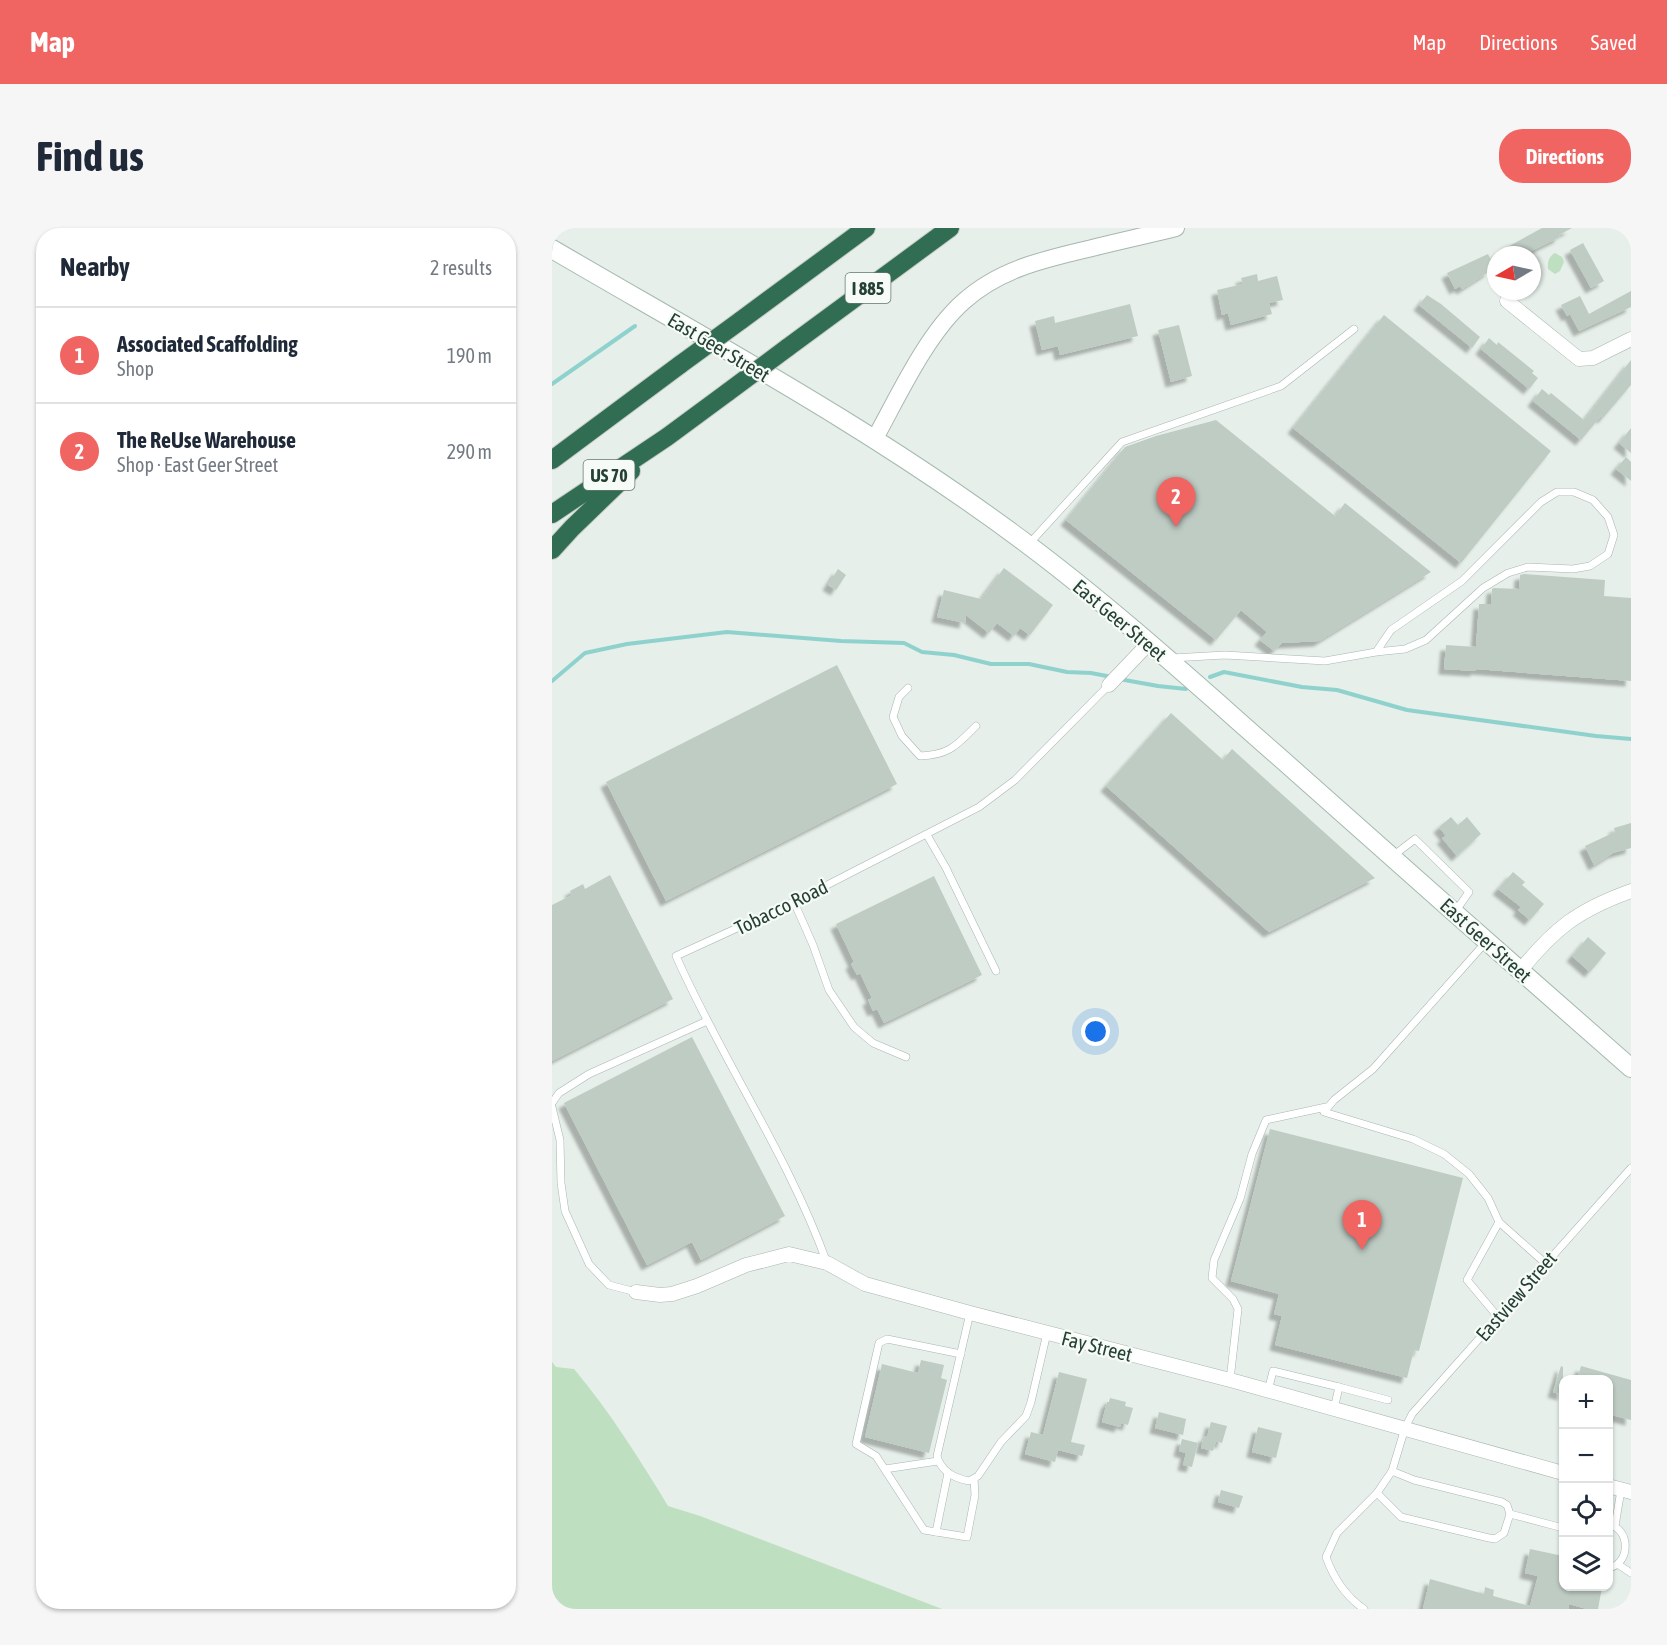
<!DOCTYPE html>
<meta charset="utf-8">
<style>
body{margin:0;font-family:"Asap Condensed",sans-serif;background:#f6f6f7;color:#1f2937}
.controls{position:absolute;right:18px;bottom:18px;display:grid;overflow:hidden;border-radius:12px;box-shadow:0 2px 4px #0004}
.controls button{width:54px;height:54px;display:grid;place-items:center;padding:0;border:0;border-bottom:2px solid #e0e1e3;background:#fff;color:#1f2937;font:30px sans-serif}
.compass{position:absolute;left:935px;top:18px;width:54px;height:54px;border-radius:50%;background:#fff;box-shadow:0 2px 4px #0004;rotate:261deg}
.you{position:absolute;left:544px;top:804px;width:21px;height:21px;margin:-15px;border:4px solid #fff;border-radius:50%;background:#1a73e8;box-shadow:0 0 0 9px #1a73e833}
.badge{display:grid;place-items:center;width:39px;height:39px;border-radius:50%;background:#f06462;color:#fff;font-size:20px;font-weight:700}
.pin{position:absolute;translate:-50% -50px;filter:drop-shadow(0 2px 3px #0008)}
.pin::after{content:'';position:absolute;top:32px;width:21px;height:18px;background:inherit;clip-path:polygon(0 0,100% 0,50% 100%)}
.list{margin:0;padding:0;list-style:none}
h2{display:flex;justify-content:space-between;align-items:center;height:78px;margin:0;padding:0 24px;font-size:26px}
h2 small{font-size:20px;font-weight:400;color:#747a83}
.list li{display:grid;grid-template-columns:39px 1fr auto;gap:18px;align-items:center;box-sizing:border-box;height:96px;padding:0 24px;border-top:2px solid #e0e1e3}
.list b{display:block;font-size:22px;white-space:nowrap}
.list p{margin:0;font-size:20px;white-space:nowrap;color:#747a83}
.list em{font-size:20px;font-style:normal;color:#747a83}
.icon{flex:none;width:33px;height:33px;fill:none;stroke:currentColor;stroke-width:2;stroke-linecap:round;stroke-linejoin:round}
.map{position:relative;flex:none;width:1079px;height:1381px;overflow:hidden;border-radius:24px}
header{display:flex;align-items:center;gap:36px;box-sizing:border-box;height:84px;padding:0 30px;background:#f06462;color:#fff}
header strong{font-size:28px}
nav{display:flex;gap:33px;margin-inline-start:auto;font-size:21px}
.intro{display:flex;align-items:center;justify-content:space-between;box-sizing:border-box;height:144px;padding:0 36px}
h1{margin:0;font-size:42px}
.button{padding:15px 27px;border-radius:24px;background:#f06462;color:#fff;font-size:21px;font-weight:700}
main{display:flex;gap:36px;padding:0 36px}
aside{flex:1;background:#fff;border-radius:24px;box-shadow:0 2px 4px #0004}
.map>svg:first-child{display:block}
.green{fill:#bfdfc1}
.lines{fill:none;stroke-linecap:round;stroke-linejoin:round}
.stream{stroke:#8fd2cd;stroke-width:4}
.building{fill:#beccc4;filter:url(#shadow)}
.service-casing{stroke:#a8b7af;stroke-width:8}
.minor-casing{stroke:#a8b7af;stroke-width:15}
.tertiary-casing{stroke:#a8b7af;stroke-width:18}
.secondary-casing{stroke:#a4baae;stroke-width:20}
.motorway-casing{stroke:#c2cac6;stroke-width:20}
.service{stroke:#fff;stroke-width:7}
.minor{stroke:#fff;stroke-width:14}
.tertiary{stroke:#fff;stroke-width:16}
.secondary{stroke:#fff;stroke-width:18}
.motorway{stroke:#306d52;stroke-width:18}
.motorway-bridge-casing{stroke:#c2cac6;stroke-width:20;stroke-linecap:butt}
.motorway-bridge{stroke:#306d52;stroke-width:18}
.labels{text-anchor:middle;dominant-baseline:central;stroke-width:4.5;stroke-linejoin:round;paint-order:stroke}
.shield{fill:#f7fbf8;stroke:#64796e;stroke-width:1.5}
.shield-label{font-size:18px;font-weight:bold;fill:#254133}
.street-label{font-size:20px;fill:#254133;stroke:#f7fbf8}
</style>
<header>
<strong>Map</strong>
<nav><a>Map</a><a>Directions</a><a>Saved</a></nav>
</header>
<div class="intro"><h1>Find us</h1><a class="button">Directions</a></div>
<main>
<aside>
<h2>Nearby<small>2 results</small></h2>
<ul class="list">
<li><span class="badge">1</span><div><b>Associated Scaffolding</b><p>Shop</p></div><em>190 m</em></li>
<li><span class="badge">2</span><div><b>The ReUse Warehouse</b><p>Shop · East Geer Street</p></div><em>290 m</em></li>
</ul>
</aside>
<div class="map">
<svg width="1079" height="1381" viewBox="0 0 1079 1381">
<defs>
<filter id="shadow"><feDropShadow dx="-5.5" dy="5.5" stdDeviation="1.5" flood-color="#0004"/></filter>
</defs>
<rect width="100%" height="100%" fill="#e6efe9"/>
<g class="green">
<path d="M 1003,25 L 1010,29 L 1012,34 L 1008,43 L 1003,46 L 996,41 C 995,35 997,28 1003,25 Z"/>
<path d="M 0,1134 L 4,1139 L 22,1141 C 58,1184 87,1230 116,1278 L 148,1288 L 390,1381 L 0,1381 Z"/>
</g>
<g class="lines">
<g class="stream">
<path d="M 0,156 L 83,98"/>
<path d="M 658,449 L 672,444 L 750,459 L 785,462 L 855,482 L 1044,508 L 1079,511"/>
<path d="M 567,451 L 606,458 L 634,461"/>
<path d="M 0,453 L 33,425 L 75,416 L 175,404 L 289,413 L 352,415 L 370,424 L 402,427 L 439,436 L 477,436 L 515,444 L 539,445 L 560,449"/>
</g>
</g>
<g class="building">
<path d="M 990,0 L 1020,0 L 1007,7 L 1008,9 L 971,27 L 941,27 Z"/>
<path d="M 1031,15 L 1052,53 L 1039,60 L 1018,22 Z"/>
<path d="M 936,26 L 942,38 L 937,40 L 938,43 L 910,61 L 908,58 L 903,61 L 895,45 Z"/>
<path d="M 705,46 L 706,53 L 725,48 L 731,72 L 717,75 L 720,86 L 679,97 L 676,85 L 670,87 L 665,62 L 691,56 L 689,50 Z"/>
<path d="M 1079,63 L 1079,79 L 1027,103 L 1018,86 L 1015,88 L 1009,77 L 1028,68 L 1037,86 Z"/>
<path d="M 875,67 L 889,76 L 928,109 L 920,120 L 867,77 Z"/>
<path d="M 578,76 L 586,108 L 508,127 L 506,118 L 490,122 L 483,93 L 502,88 L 503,95 Z"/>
<path d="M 832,87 L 999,223 L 909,335 L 741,200 Z"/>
<path d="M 627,97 L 640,148 L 619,154 L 606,102 Z"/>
<path d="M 937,110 L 945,117 L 946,114 L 982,143 L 980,145 L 986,150 L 977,161 L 929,121 Z"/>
<path d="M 1079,132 L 1079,157 L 1051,190 L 1049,188 L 1029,212 L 981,173 L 990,161 L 997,167 L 999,165 L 1032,192 Z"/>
<path d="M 664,192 L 783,288 L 793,275 L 879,344 L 767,413 L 730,415 L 722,423 L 708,412 L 715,404 L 689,382 L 664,412 L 514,292 L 573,219 L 604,208 Z"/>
<path d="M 1079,200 L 1079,225 L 1067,215 Z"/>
<path d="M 1074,229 L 1079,234 L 1079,253 L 1064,241 Z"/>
<path d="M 452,340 L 501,377 L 478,407 L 468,400 L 462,408 L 445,395 L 437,405 L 414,387 L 413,395 L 385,389 L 392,362 L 429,371 Z"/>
<path d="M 286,341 L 294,347 L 284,362 L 276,357 Z"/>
<path d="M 972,346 L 1053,352 L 1052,368 L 1079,370 L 1079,453 L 924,441 L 924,443 L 892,441 L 894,417 L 924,419 L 927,376 L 939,376 L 940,361 L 942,360 L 967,361 L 968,347 Z"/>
<path d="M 285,437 L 345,556 L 114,673 L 54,554 Z"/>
<path d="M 619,485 L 671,532 L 680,521 L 823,650 L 717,704 L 554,558 Z"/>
<path d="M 899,589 L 906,597 L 915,589 L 929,606 L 905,628 L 890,610 L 894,608 L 887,599 Z"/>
<path d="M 1079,595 L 1079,620 L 1061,625 L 1042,637 L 1033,618 L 1063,604 L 1062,600 Z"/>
<path d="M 961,644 L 973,654 L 970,657 L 992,676 L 978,692 L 966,682 L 969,679 L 946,661 Z"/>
<path d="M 58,647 L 121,771 L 0,833 L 0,677 L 20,667 L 18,663 L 31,656 L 33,661 Z"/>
<path d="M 382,648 L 430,747 L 332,795 L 325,781 L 321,783 L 316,772 L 320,770 L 308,745 L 305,747 L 299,736 L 302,734 L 284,696 Z"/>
<path d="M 1036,709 L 1054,725 L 1038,744 L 1020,728 Z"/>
<path d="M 140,809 L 233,988 L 149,1032 L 140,1014 L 95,1037 L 12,875 Z"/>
<path d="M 718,901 L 911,950 L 867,1123 L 862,1122 L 855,1150 L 723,1117 L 730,1088 L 722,1086 L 727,1066 L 679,1053 Z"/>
<path d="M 369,1132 L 392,1137 L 389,1150 L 395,1152 L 377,1225 L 313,1209 L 330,1136 L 366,1145 Z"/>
<path d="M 1009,1138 L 1011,1139 L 1011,1167 L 1001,1164 Z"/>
<path d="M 1029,1138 L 1079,1152 L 1079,1192 L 1056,1186 L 1056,1152 L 1025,1152 Z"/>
<path d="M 507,1144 L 535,1151 L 519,1214 L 533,1217 L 530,1228 L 506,1222 L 503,1234 L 473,1226 L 479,1204 L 491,1207 Z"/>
<path d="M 558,1170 L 574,1174 L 573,1178 L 581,1180 L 576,1197 L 569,1195 L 568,1199 L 550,1194 L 555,1174 L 557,1174 Z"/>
<path d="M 607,1184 L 634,1191 L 631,1207 L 603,1200 Z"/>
<path d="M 659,1194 L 675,1198 L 670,1215 L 664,1213 L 661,1223 L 649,1220 L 652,1208 L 655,1209 Z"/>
<path d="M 706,1199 L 730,1205 L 724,1230 L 700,1224 Z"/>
<path d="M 630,1211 L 646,1215 L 640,1239 L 631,1237 L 634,1225 L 627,1223 Z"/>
<path d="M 669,1262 L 691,1268 L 687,1280 L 666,1274 Z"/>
<path d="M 978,1321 L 1011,1328 L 1011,1359 L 1050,1359 L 1046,1381 L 1035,1381 L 1017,1376 L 1016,1381 L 871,1381 L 878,1351 L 932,1366 L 933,1359 L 942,1362 L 941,1368 L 978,1378 L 986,1348 L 973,1345 Z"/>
</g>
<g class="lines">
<defs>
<g id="service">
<path d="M 476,317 L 570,214 L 729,158 L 802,101"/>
<path d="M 620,430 L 673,427 L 773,433 L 824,424 L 853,421 L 874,412 L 931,360 L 956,345 L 976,339 L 1021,341 L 1038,338 L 1056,326 L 1062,307 L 1056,289 L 1041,272 L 1022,264 L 1005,264 L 989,274 L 910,353 L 839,402 L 824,424"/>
<path d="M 356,460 L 347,469 L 341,489 L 350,508 L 368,528 C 397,527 404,518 424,498"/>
<path d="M 375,607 L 394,640 L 444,743"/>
<path d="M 842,627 L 863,611 L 917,664 L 903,684"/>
<path d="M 242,674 L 261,717 L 277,762 L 302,799 L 321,815 L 354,829"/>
<path d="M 934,714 L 821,841 L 782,872 L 772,884 L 861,911 L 892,926 L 917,946 L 936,970 L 947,994"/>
<path d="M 0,875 L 7,865 L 37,846 L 155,793"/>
<path d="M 0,879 L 8,912 L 9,955 L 13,983 L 37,1036 L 57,1057 L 84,1064"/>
<path d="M 275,1035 C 236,927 170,832 124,728 L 242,674 L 427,579 L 463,552 L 557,457"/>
<path d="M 418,1085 L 385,1228 C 389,1243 401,1250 417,1253 L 426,1248 L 449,1214 L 474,1188 L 479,1174 L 495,1105"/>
<path d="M 946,1089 L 915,1052 L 947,994 L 993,1035"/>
<path d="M 409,1126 L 335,1111 L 327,1115 L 304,1216 L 324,1228 L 372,1302 L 415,1309 L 423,1267 L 422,1251"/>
<path d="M 678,1152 L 686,1081 L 681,1071 L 660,1050 L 662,1032 L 688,971 L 700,926 L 714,892 L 774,879"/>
<path d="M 787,1159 L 836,1172"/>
<path d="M 716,1163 L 721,1143 L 787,1159 L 782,1181"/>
<path d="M 333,1241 L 386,1233"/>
<path d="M 825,1265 L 849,1289 L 937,1310 L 943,1311 L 952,1305 L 958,1286 L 955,1277 L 950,1274 L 862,1252 L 840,1243"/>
<path d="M 958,1286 L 1011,1300"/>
<path d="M 1056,1297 C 1079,1299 1079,1337 1056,1340"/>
<path d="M 1063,1298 L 1069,1262"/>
<path d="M 384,1304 L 396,1245"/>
<path d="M 1067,1337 L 1079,1345"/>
<path d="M 812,1381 C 793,1368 782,1351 774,1329 L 785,1305 L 825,1265 L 840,1243 L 853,1200 L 860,1186 L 1079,940"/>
</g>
<g id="minor">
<path d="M 955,73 L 1027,131 L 1041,130 L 1079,111"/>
<path d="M 557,457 L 597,415"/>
<path d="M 968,743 C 1003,700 1026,682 1079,663"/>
<path d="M 84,1064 L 108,1067 L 120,1066 L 145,1058 L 194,1037 L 237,1026 L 275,1035 L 313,1056 L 418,1085 L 682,1153 L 1011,1245"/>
<path d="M 1056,1258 L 1079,1264"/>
</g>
<path id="tertiary" d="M 322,212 C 346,169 374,107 411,74 C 447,41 493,31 540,20 C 568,13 596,7 624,0"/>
<path id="secondary" d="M 0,21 C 161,115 326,204 475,316 C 563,382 644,456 726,528 C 843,632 961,737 1079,840"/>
<g id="motorway">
<path d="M 188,93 L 314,0"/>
<path d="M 235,120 L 398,0"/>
<path d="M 0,232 L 129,136"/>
<path d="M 0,286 L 115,209 L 176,164"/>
<path d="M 0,322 L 20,300 L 79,243"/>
</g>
</defs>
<use href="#service" class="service-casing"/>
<use href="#minor" class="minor-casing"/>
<use href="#tertiary" class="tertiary-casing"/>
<use href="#secondary" class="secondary-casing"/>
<use href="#motorway" class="motorway-casing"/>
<use href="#service" class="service"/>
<use href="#minor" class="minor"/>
<use href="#tertiary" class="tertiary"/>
<use href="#secondary" class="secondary"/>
<use href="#motorway" class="motorway"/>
<defs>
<g id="motorway-bridge">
<path d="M 129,136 L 188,93"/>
<path d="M 176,164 L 235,120"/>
</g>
</defs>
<use href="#motorway-bridge" class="motorway-bridge-casing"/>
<use href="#motorway-bridge" class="motorway-bridge"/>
</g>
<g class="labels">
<g class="shield">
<rect x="293.5" y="45" width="45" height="30" rx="4.5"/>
<rect x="31.5" y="232" width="51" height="30" rx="4.5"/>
</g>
<g class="shield-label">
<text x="316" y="60">I 885</text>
<text x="57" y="247">US 70</text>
</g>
<g class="street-label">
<text transform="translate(167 119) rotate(31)">East Geer Street</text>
<text transform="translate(568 392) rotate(40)">East Geer Street</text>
<text transform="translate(229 679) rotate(-26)">Tobacco Road</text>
<text transform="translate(934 712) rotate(42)">East Geer Street</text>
<text transform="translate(964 1068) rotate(-49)">Eastview Street</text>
<text transform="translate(545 1118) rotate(14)">Fay Street</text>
</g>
</g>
</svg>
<div class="controls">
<button>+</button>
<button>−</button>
<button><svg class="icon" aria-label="locate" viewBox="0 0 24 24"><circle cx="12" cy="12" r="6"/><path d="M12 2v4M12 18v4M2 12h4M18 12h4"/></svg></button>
<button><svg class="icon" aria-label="layers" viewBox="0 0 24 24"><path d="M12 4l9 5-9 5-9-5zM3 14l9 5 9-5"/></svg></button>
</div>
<svg class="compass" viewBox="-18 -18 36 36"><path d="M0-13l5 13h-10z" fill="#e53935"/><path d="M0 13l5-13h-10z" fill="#747a83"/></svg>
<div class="you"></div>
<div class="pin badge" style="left:810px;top:1022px">1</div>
<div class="pin badge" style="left:624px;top:299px">2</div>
</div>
</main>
